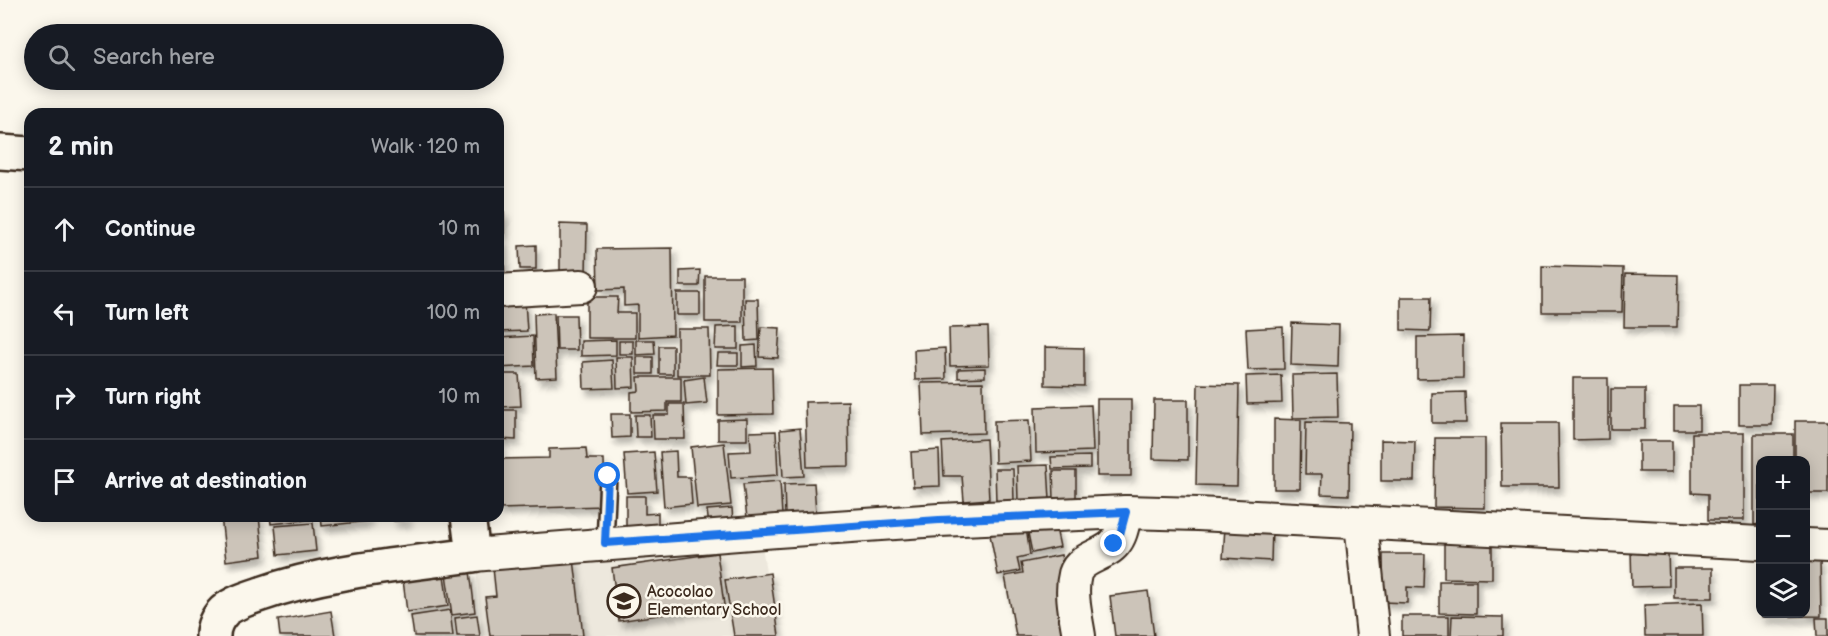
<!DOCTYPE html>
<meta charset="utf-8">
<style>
body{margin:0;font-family:"Balsamiq Sans",sans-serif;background:#242831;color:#f1f3f6}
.controls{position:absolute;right:18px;bottom:18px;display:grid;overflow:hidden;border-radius:12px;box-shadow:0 3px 15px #0003}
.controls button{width:54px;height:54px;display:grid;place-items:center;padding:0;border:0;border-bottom:2px solid #363941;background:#171b24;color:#f1f3f6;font:30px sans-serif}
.stop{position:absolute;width:18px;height:18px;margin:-14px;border:4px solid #1a73e8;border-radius:50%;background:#fff}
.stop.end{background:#1a73e8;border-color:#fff;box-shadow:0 2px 6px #0008}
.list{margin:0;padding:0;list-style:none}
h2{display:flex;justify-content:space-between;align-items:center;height:78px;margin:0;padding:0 24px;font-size:26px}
h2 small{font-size:20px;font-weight:400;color:#9ea1a6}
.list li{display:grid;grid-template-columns:39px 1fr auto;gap:18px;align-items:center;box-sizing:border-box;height:84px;padding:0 24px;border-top:2px solid #363941}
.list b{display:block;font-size:22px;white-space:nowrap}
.list em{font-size:20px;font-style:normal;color:#9ea1a6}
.icon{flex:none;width:33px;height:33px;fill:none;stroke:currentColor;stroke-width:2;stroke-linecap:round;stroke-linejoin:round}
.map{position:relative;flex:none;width:1828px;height:636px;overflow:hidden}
.search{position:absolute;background:#171b24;box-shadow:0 3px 15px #0003;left:24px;top:24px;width:480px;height:66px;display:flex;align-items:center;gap:15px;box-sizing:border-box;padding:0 21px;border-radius:33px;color:#9ea1a6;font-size:22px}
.panel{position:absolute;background:#171b24;box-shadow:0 3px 15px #0003;left:24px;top:108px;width:480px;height:414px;border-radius:18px}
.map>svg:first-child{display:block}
.built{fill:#ede8dd}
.building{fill:#ccc4b9;stroke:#3b2a1e;stroke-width:1.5;filter:url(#shadow)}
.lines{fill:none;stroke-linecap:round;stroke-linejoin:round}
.lane-casing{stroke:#3b2a1e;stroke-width:20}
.street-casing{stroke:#3b2a1e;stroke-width:36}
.secondary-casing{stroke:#3b2a1e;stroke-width:38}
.lane{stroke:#fbf7ec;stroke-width:15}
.street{stroke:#fbf7ec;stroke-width:32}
.secondary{stroke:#fbf7ec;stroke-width:33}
.route{stroke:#1a73e8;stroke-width:8}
.labels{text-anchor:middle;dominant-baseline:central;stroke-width:5;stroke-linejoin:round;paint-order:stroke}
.poi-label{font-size:16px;fill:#3b2a1e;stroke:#fbf7ec;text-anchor:start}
</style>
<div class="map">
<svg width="1828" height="636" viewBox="0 0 1828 636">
<defs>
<filter id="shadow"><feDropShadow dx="3.5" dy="6" stdDeviation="3" flood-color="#0004"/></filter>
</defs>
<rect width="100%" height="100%" fill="#fbf7ec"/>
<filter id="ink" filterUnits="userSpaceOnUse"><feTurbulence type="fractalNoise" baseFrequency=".0167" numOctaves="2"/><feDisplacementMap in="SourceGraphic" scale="12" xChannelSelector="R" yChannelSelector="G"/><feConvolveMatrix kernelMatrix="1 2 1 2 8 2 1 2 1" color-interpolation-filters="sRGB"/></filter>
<g filter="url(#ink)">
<path class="built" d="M 762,545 L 775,636 L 482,636 L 476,566 Z"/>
<g class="building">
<rect x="498" y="212" width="6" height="22"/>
<path d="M 560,224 L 587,225 L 586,274 L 560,274 Z"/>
<path d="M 498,239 L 503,239 L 505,282 L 498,282 Z"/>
<path d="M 536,245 L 536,269 L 520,269 L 519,246 Z"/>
<path d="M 672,248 L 673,335 L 638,337 L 638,305 L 624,306 L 624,289 L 598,290 L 597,249 Z"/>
<path d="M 1542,266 L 1623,268 L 1622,312 L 1542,312 Z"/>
<path d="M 700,270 L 699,286 L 680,286 L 680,271 Z"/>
<path d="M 1625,274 L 1678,275 L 1677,327 L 1624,327 Z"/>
<rect x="705" y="276" width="37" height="46"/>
<rect x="677" y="293" width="23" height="22"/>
<path d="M 587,297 L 618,297 L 617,313 L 635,313 L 635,338 L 587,338 Z"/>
<path d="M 1401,297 L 1431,297 L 1430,331 L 1401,330 Z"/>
<path d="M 745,299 L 758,299 L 759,340 L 746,341 Z"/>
<path d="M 525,301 L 527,331 L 498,332 L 498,302 Z"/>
<path d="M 554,313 L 557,377 L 536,378 L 534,314 Z"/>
<path d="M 556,315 L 576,315 L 577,350 L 557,350 Z"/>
<path d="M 1292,323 L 1339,325 L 1338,367 L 1291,365 Z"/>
<path d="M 738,326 L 738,349 L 715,349 L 716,327 Z"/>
<path d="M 761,327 L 780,328 L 778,358 L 759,357 Z"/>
<path d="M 988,327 L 989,365 L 950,366 L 949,328 Z"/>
<path d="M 1283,327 L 1284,369 L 1248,370 L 1246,329 Z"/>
<path d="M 677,329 L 709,329 L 710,375 L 677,375 Z"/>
<path d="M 533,336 L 534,366 L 498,368 L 498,338 Z"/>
<path d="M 1463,336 L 1463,378 L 1417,379 L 1417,337 Z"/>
<path d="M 616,340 L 616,355 L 581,356 L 581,341 Z"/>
<path d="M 636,340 L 654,340 L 655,354 L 636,355 Z"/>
<rect x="619" y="341" width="14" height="13"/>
<path d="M 756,345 L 757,366 L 742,367 L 742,346 Z"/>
<rect x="659" y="346" width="14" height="28"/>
<path d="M 1045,347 L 1084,348 L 1084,386 L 1045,385 Z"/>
<path d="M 945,348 L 946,379 L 915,380 L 914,350 Z"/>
<path d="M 718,353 L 738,353 L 738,365 L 717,365 Z"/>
<path d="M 616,357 L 633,357 L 634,387 L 617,388 Z"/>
<rect x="637" y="357" width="16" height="17"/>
<path d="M 612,360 L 614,388 L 584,389 L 583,362 Z"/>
<path d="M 772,368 L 773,414 L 718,415 L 718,369 Z"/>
<path d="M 985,368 L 985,377 L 958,378 L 958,369 Z"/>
<path d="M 498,374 L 519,374 L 521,406 L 498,407 Z"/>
<path d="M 1337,374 L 1338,417 L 1293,418 L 1292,375 Z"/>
<path d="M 1281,375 L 1282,403 L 1247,404 L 1246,376 Z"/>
<path d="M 638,377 L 681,377 L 681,402 L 667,402 L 667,411 L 631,412 L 631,392 L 639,391 Z"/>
<path d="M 704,377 L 707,403 L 686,405 L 684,380 Z"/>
<path d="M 1573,378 L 1608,378 L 1608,439 L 1573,440 Z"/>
<path d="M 983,382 L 984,433 L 923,435 L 921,383 Z"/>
<path d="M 1198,384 L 1239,385 L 1237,486 L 1196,485 Z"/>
<path d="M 1739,385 L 1773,385 L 1772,425 L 1739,425 Z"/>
<rect x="1611" y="389" width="34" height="40"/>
<path d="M 1465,392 L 1466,423 L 1432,423 L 1432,393 Z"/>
<rect x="1097" y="399" width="34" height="77"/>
<path d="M 1154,400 L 1188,400 L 1188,460 L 1153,459 Z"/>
<path d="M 848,401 L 849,466 L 807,467 L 805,402 Z"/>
<path d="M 669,404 L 684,404 L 685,439 L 654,439 L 653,415 L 669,415 Z"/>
<path d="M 1091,405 L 1093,451 L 1036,453 L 1035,407 Z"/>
<rect x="1674" y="406" width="25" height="24"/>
<path d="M 498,410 L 516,410 L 516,440 L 500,439 L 500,457 L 498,457 Z"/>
<path d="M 611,414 L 630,414 L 630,437 L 612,438 Z"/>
<path d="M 635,415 L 650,415 L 651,437 L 636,437 Z"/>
<path d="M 747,419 L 747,440 L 718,440 L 718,420 Z"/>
<path d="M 1274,419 L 1301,420 L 1300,489 L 1274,489 Z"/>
<path d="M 1029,420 L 1031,461 L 995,463 L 994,421 Z"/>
<path d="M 1795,421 L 1828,421 L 1828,493 L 1806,493 L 1806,460 L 1795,460 Z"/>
<path d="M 1306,422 L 1350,423 L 1349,495 L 1321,494 L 1322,474 L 1305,474 Z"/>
<path d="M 1501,423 L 1558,423 L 1559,487 L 1502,487 Z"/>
<path d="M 800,428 L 804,476 L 783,477 L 780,430 Z"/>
<path d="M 776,431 L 778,475 L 731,478 L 729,452 L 751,451 L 750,432 Z"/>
<path d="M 1692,433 L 1744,433 L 1744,520 L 1708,520 L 1708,494 L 1692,493 Z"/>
<path d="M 1754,434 L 1793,434 L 1793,460 L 1760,460 L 1760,524 L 1754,525 Z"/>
<path d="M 1435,438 L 1485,438 L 1485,508 L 1434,507 Z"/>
<path d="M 986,439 L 989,499 L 964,501 L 962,476 L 944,476 L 942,442 Z"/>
<path d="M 1381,440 L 1415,441 L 1414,481 L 1381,481 Z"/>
<rect x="1639" y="441" width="33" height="31"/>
<path d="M 724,443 L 731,505 L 697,508 L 691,447 Z"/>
<path d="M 586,448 L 587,459 L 604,459 L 605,506 L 498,509 L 498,459 L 549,458 L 549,449 Z"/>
<path d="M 939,450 L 940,486 L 913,487 L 911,452 Z"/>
<path d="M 676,451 L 677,477 L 690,477 L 692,504 L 664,507 L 660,452 Z"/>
<path d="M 654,452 L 657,491 L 627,493 L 624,454 Z"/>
<path d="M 1090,456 L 1090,468 L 1052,469 L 1051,457 Z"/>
<path d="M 1048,465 L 1050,500 L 1018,501 L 1017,466 Z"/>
<path d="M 995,469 L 1013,469 L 1014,501 L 996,502 Z"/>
<path d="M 1053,471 L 1076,471 L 1076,499 L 1054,499 Z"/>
<path d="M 780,481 L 782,515 L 747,518 L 743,484 Z"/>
<path d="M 814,483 L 816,513 L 785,515 L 784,484 Z"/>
<path d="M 626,496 L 645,496 L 645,514 L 658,513 L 658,533 L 626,533 Z"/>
<path d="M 732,508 L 733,523 L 709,526 L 707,510 Z"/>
<path d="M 221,516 L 259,516 L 263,556 L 226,561 Z"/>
<path d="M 270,516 L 316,516 L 317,519 L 271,524 Z"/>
<path d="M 321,516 L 369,516 L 369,521 L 322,526 Z"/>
<path d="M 394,516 L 408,516 L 408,520 L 394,521 Z"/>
<path d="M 313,523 L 316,551 L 278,555 L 275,526 Z"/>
<path d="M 1225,527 L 1272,529 L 1271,561 L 1223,558 Z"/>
<path d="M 1026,528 L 1030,555 L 1017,558 L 1020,571 L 998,575 L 990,535 Z"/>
<path d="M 1056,528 L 1060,547 L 1032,553 L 1028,533 Z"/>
<path d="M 1444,538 L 1492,539 L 1492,579 L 1444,578 Z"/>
<path d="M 1631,551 L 1668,551 L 1669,586 L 1632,587 Z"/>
<path d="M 717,553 L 724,605 L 619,621 L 612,568 Z"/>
<path d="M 1383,554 L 1425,554 L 1424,588 L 1407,587 L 1407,603 L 1383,602 Z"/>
<path d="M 1061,555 L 1075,636 L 1016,636 L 1005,576 L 1023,573 L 1021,563 Z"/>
<path d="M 574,559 L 583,636 L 490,636 L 485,597 L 496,596 L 493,568 Z"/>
<path d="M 1806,560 L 1820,560 L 1821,616 L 1763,617 L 1763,614 L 1806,614 Z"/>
<rect x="1674" y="568" width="39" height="30"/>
<path d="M 470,571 L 475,612 L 452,615 L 446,574 Z"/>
<path d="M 770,573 L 779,636 L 734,636 L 725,580 Z"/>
<path d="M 444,575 L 448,606 L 407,612 L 403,580 Z"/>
<path d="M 1439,581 L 1476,581 L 1476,614 L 1439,613 Z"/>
<path d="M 1148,591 L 1154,636 L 1115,636 L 1110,596 Z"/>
<path d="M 1702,603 L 1703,636 L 1645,636 L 1644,605 Z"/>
<path d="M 450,610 L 453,636 L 414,636 L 411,616 Z"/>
<path d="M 331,611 L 335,636 L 280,636 L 278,620 Z"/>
<path d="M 477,615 L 480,636 L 457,636 L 455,618 Z"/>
<rect x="1402" y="616" width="47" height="20"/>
<path d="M 1452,616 L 1503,617 L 1503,636 L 1451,636 Z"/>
<path d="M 1816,618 L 1828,618 L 1828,636 L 1817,636 Z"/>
</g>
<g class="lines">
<defs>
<path id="lane" d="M 605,543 L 608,476"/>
<g id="street">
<path d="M 498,291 L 581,286"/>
<path d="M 1361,523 L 1373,636"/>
<path d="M 1806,545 L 1828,546"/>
<path d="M 473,555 L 777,531 L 939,520 L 1126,512 L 1198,514 L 1760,543"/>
<path d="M 1079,636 C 1076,617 1070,593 1075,574 C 1080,557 1105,556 1115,543 C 1122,535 1123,522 1126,512"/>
</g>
<g id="secondary">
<path d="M 0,152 L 30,154"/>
<path d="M 213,636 C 213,627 217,618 224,611 C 233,603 249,598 261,594 C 329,570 402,565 473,555 L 468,516"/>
</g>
</defs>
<use href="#lane" class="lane-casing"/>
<use href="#street" class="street-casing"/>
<use href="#secondary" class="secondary-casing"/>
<use href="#lane" class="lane"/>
<use href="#street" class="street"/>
<use href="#secondary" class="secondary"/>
</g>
</g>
<g class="lines" filter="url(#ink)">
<path class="route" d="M 608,476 L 605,543 L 939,520 L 1126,512 L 1119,538 L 1114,544"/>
</g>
<defs>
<symbol id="school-ring" viewBox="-11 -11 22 22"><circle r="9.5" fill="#fbf7ec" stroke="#3b2a1e" stroke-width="1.5"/><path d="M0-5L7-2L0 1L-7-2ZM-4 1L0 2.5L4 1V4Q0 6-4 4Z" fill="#3b2a1e"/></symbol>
</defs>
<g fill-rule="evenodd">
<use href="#school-ring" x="605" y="582" width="38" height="38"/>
</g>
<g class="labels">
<g class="poi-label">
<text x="647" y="592">Acocolao<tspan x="647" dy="18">Elementary School</tspan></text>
</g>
</g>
</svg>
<div class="controls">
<button>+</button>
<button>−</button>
<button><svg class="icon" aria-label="layers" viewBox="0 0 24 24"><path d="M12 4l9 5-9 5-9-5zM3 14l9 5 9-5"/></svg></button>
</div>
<div class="stop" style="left:608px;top:476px"></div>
<div class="stop end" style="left:1114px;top:544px"></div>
<div class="search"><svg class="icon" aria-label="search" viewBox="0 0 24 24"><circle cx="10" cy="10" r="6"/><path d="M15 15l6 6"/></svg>Search here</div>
<section class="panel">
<h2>2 min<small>Walk · 120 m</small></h2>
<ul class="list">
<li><svg class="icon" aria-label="ahead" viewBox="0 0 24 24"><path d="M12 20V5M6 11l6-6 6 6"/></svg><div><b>Continue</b></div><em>10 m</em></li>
<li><svg class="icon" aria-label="left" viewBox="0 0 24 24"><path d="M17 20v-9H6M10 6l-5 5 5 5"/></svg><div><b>Turn left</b></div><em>100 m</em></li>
<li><svg class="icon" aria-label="right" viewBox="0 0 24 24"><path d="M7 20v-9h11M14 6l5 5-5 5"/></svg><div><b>Turn right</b></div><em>10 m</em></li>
<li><svg class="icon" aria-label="arrive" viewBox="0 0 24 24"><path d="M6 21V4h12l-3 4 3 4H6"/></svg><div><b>Arrive at destination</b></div></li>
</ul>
</section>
</div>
